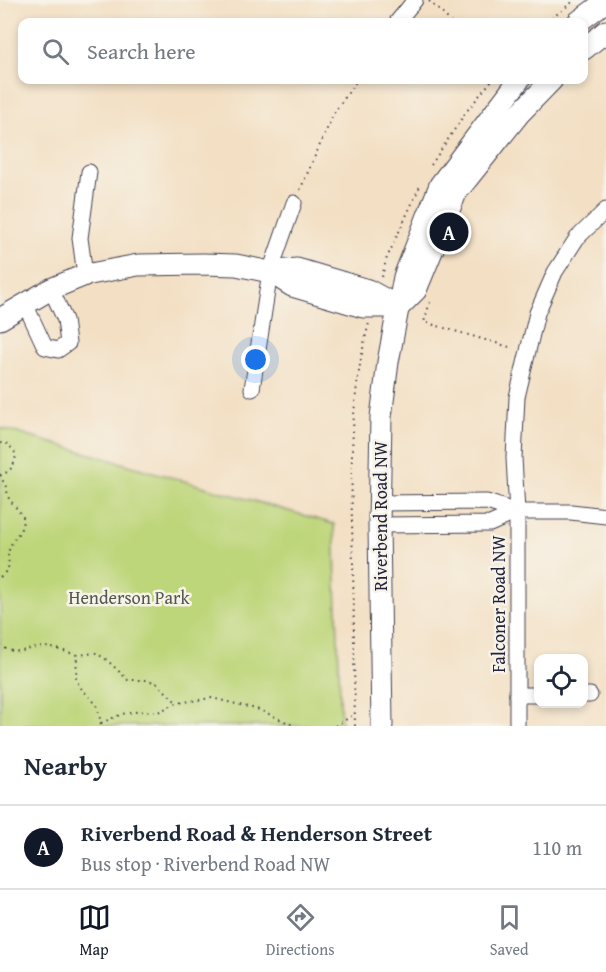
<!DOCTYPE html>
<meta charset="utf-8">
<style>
body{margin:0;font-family:"Gentium Book Plus",serif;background:#f2f2f3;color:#1f2937}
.controls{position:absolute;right:18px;bottom:18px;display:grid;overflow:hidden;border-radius:12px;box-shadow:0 3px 9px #0003}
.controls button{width:54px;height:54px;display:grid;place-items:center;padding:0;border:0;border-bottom:2px solid #e0e1e3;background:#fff;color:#1f2937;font:30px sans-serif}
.you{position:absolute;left:256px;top:360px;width:21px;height:21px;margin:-15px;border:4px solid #fff;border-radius:50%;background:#1a73e8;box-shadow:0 0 0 9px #1a73e833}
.badge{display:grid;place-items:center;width:39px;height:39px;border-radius:50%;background:#111827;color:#fff;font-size:20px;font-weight:700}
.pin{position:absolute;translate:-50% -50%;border:3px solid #fff;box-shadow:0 2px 6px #0006}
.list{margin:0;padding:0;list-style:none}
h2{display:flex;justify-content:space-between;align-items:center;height:78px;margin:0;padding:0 24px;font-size:26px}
h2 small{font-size:20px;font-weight:400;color:#747a83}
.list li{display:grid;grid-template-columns:39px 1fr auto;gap:18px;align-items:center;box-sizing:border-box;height:84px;padding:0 24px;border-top:2px solid #e0e1e3}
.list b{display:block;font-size:22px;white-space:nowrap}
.list p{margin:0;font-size:20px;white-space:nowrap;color:#747a83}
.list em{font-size:20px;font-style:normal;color:#747a83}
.icon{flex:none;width:33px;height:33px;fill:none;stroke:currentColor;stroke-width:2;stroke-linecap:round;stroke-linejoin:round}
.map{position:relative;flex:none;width:606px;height:726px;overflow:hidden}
.search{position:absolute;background:#fff;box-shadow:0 3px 9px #0003;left:18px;right:18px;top:18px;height:66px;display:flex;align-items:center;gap:15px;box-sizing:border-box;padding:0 21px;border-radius:12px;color:#747a83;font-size:22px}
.sheet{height:162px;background:#fff}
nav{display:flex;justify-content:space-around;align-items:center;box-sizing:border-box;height:84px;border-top:2px solid #e0e1e3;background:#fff;font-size:16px;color:#747a83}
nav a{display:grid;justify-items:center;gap:3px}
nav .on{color:#111827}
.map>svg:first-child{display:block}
.green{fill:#bed67a;stroke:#707c5a;stroke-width:1.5}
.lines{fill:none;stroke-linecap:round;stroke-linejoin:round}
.street-casing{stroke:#413e4f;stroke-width:17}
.secondary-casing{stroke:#413e4f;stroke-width:23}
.path{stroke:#413e4f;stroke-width:2;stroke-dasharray:1.5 4.5;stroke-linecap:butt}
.street{stroke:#fff;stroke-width:15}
.secondary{stroke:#fff;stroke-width:21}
.labels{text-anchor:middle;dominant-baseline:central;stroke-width:5;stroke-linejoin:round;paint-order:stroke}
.street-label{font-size:18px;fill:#22223b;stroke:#f7f3e8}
.park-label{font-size:18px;fill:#51584e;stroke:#f7f3e8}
</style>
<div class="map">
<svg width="606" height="726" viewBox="0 0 606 726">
<rect width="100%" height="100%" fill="#f7f3e8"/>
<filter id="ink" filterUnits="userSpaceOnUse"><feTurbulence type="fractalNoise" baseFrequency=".0167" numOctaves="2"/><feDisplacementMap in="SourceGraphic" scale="12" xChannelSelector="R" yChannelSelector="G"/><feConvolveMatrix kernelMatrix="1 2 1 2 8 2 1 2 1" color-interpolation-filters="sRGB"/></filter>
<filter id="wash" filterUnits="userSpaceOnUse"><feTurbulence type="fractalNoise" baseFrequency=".008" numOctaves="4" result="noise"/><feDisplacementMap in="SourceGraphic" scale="24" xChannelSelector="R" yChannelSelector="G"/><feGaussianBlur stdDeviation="1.35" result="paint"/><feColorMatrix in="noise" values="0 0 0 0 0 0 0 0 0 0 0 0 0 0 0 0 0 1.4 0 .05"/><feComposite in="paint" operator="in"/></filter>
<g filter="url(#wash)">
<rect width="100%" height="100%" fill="#f3dfc3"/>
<path class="green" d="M 0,428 L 334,524 L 341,726 L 0,726 Z"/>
</g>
<g filter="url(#ink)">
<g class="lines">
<defs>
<g id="street">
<path d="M 397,22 L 415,0"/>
<path d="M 85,275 L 80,238 L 89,172"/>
<path d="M 25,304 L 45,347 L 58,350 L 68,343 L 65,320 L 51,289"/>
<path d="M 252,389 L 270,272 L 294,203"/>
<path d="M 379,503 L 487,502 L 517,512 L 571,512 L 606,516"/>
<path d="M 379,525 L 490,524 L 517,512"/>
<path d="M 517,695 L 538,695"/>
<path d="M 584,695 L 590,695"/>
<path d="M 517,726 L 517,512 L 514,458 L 517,397 L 537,313 L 555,272 L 577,238 L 606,210"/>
</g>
<g id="secondary">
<path d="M 578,22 L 606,1"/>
<path d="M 584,49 L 606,31"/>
<path d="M 270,272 L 292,286 L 363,307 L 397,307"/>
<path d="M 399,307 L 416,290 L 456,193 L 519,114 L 552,80"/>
<path d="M 0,319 L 51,289 L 85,275 L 138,265 L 203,264 L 236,265 L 270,272 L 297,269 L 368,290 L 399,307"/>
<path d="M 382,726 L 379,525 L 381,417 L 388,362 L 404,277 L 440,185 L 519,80"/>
</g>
</defs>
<use href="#street" class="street-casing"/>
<use href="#secondary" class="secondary-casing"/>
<g class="path">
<path d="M 429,1 L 451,22"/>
<path d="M 547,22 L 575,0"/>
<path d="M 431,165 L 466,112 L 492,80"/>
<path d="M 300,190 L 334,113 L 357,80"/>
<path d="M 382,277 L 386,260 L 420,186"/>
<path d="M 430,302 L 424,322 L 513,348"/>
<path d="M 0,443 L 8,444 L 16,454 C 15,465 11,472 0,475"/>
<path d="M 0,475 L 6,487 L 9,499 L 23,516 C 23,534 15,534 10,547 C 4,562 16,564 0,577"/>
<path d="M 0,645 C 14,657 27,648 43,647 C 54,647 66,652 77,655 L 76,679 L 80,687 L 97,705 L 101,723 L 98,726"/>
<path d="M 77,655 L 96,653 L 107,660 L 128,680 L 147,680 L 157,683 L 177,703"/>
<path d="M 101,723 L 122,714 L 142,711 L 158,712 L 177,703 L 212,698 L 260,710 L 295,726"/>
<path d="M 335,726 L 355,714"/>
<path d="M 355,726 C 354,672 354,619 353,565 C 351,485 348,401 369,323"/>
</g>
<use href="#street" class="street"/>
<use href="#secondary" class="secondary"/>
</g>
</g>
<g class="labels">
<g class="street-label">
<text transform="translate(380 516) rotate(-90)">Riverbend Road NW</text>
<text transform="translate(498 604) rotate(-90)">Falconer Road NW</text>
</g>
<g class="park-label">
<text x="129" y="597">Henderson Park</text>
</g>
</g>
</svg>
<div class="controls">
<button><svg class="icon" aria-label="locate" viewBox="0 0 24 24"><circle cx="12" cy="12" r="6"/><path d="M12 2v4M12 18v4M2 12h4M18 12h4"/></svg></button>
</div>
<div class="you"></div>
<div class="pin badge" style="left:449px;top:232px">A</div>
<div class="search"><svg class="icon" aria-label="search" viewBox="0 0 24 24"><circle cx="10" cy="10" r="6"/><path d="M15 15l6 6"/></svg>Search here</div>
</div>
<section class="sheet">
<h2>Nearby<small></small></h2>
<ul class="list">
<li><span class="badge">A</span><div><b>Riverbend Road &amp; Henderson Street</b><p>Bus stop · Riverbend Road NW</p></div><em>110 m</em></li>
</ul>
</section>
<nav>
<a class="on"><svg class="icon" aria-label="map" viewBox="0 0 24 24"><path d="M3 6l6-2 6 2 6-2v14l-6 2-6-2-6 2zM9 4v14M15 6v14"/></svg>Map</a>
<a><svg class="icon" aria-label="directions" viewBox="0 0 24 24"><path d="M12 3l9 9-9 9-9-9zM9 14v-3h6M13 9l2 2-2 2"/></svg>Directions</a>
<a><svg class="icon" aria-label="saved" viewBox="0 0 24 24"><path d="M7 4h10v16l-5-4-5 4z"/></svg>Saved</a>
</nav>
